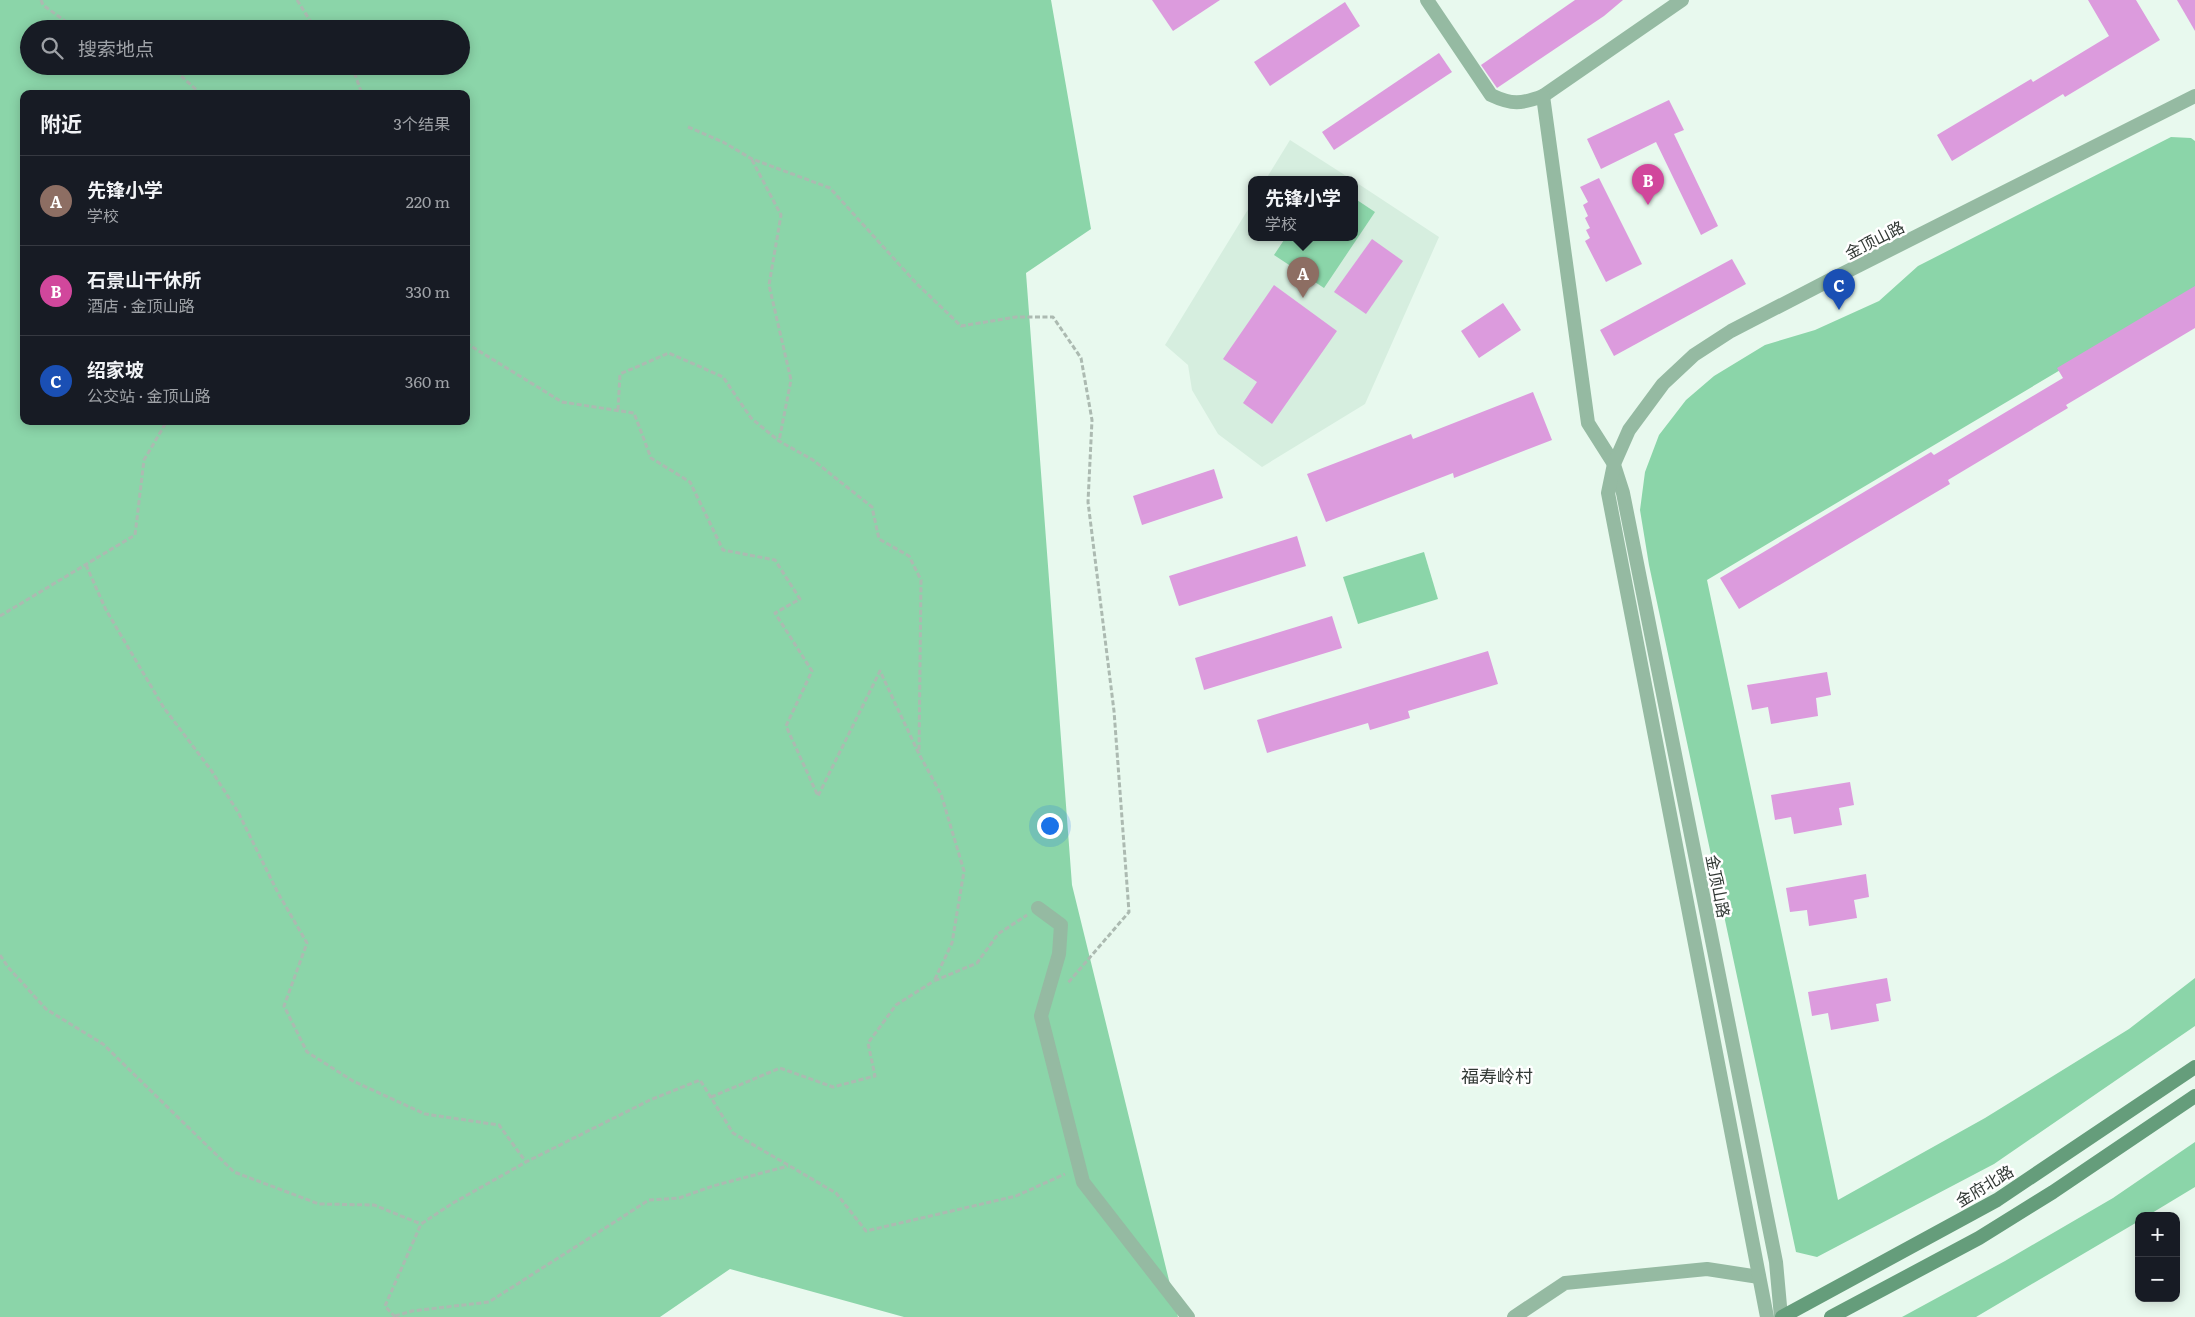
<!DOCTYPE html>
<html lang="zh">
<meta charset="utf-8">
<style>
body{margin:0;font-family:Literata,"Noto Sans SC",serif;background:#20242c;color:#f1f3f6}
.controls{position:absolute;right:15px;bottom:15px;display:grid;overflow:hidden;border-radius:10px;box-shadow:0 2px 12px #0003}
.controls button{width:45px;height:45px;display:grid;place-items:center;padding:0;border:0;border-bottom:1px solid #363941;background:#171b24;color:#f1f3f6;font:25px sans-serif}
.you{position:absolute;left:1049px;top:825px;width:18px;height:18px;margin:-12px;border:4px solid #fff;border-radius:50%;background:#1a73e8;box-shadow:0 0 0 8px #1a73e833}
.badge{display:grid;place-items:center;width:32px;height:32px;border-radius:50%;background:#b24fb6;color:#fff;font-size:16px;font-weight:700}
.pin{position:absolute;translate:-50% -41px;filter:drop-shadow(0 1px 2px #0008)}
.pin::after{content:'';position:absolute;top:26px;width:18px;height:15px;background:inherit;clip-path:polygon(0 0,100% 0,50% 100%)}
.popup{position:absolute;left:1248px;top:176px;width:110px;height:65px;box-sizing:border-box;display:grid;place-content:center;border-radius:10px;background:#171b24;filter:drop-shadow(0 1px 4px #0005);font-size:16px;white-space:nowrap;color:#9ea1a6}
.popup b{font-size:19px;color:#f1f3f6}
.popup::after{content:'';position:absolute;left:50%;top:100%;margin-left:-10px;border:10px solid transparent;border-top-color:#171b24}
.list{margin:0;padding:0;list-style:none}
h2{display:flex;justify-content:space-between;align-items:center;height:65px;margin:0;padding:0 20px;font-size:21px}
h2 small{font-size:16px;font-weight:400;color:#9ea1a6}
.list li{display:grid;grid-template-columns:32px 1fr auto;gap:15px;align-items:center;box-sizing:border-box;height:90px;padding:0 20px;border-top:1px solid #363941}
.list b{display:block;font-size:19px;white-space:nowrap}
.list p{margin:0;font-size:16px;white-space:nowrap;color:#9ea1a6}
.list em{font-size:16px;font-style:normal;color:#9ea1a6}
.icon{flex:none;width:28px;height:28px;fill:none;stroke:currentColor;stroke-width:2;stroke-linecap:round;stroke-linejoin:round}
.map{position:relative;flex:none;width:2195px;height:1317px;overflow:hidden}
.search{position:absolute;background:#171b24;box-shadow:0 2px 12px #0003;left:20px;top:20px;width:450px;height:55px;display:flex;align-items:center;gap:12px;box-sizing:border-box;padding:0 18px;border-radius:28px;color:#9ea1a6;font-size:19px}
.panel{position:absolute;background:#171b24;box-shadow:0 2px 12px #0003;left:20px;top:90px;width:450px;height:335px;border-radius:10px}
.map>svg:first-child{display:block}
.built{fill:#d6eedf}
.green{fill:#8bd5a9;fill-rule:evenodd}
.building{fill:#dc9bdd}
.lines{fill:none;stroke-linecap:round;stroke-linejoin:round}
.path{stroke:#acbab1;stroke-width:3;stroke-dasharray:5 2.5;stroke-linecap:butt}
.minor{stroke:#95baa2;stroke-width:14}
.tertiary{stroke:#95baa2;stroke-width:14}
.secondary{stroke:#659d7b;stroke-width:14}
.labels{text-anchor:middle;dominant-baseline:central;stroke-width:5;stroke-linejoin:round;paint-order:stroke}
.street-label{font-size:16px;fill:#323935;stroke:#fff}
.neighbourhood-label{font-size:18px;fill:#323935;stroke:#fff}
</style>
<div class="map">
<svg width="2195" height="1317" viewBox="0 0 2195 1317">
<rect width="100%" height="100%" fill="#e8f9ee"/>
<g class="built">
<path d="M 1290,140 L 1351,179 L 1266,179 Z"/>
<path d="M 1354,181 L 1439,237 L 1365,404 L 1262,467 L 1218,434 L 1192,390 L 1188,365 L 1165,345 L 1252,203 L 1252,237 L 1354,237 Z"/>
</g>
<g class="green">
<path d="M 0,0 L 1051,0 L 1091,229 L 1026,273 L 1072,885 L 1178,1317 L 904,1317 L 730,1269 L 660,1317 L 0,1317 ZM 29,29 L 461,29 L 461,66 L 29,66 ZM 24,94 L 466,94 L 466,421 L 24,421 Z"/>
<path d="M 2171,137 L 2191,138 L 2195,141 L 2195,290 L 1707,580 L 1838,1200 L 1985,1118 L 2129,1029 L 2195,978 L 2195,1026 L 1994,1164 L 1817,1257 L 1796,1252 L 1649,565 L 1640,510 L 1645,472 L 1659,435 L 1686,400 L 1714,376 L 1765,345 L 1815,330 L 1879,301 L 1918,266 Z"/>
<path d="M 1354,198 L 1375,212 L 1324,288 L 1274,255 L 1286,237 L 1354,237 Z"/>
<path d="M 1424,552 L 1438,599 L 1358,624 L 1343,577 Z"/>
<path d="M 2195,1142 L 2195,1187 L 2147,1216 L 2139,1216 L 2139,1221 L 1976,1317 L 1902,1317 L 2005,1261 L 2113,1198 Z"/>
</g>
<g class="building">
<path d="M 1152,0 L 1220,0 L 1173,31 Z"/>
<path d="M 1575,0 L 1623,0 L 1604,16 L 1497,88 L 1481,65 Z"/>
<path d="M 2088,0 L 2136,0 L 2160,40 L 2065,97 L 2063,94 L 1952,161 L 1937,135 L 2031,79 L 2033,82 L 2109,36 Z"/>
<path d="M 2177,0 L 2195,0 L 2195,31 Z"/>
<path d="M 1345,2 L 1360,26 L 1270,86 L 1254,62 Z"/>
<path d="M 1439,53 L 1452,72 L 1334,150 L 1322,132 Z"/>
<path d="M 1669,100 L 1684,130 L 1674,134 L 1718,226 L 1701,235 L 1656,142 L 1601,169 L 1587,139 Z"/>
<path d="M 1599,178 L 1642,264 L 1606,282 L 1585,241 L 1590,238 L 1586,230 L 1590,228 L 1585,218 L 1588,216 L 1583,205 L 1588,202 L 1580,187 Z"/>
<path d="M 1372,239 L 1403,261 L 1366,314 L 1334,292 Z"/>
<path d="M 1732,259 L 1746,284 L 1614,356 L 1600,330 Z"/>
<path d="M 1274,285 L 1337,331 L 1272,424 L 1243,403 L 1257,382 L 1223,359 Z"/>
<path d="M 2195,286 L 2195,328 L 2066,405 L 2068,408 L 1948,480 L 1950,484 L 1739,609 L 1720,578 L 1931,452 L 1934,455 L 2063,378 L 2057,368 Z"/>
<path d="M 1503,303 L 1521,330 L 1479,358 L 1461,331 Z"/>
<path d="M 1533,392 L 1552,440 L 1454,478 L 1453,473 L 1326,522 L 1307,474 L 1411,434 L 1413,439 Z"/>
<path d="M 1214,469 L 1223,498 L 1142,525 L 1133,496 Z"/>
<path d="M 1297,536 L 1306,566 L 1179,606 L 1169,576 Z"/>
<path d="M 1332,616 L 1342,648 L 1204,690 L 1195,658 Z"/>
<path d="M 1488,651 L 1498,684 L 1408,711 L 1410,718 L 1370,730 L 1368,723 L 1267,753 L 1257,720 Z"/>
<path d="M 1827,672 L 1831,695 L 1816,698 L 1818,716 L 1771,724 L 1768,707 L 1752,710 L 1747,685 Z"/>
<path d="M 1850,782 L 1854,805 L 1839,808 L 1842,825 L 1794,834 L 1791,817 L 1775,820 L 1771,795 Z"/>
<path d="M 1866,874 L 1869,897 L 1854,900 L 1857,918 L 1809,926 L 1807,910 L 1790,912 L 1786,888 Z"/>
<path d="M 1887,978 L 1891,1001 L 1876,1004 L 1879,1021 L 1831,1030 L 1828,1013 L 1812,1016 L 1808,992 Z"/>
</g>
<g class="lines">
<g class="path">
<path d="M 41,0 L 43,5 L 76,29"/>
<path d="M 297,0 L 311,22 L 319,29"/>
<path d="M 170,66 L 201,94"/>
<path d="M 352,66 L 362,94"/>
<path d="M 688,127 L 723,142 L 752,159 L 830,188 L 916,283 L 961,326 L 1016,317 L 1053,317 L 1081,358 L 1092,420 L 1088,502 L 1114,711 L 1129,912 L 1067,984"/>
<path d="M 752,160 L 781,215 L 769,285 L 791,380 L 779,441"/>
<path d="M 466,343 L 562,402 L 634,413 L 651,458 L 690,482 L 723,550 L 775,560 L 800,599 L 775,613 L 812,671 L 786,726 L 818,796 L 880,671 L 919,754 L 941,794 L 964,871 L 952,943 L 934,981 L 977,963 L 998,934 L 1027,915"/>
<path d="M 618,410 L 620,374 L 669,353 L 723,377 L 751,418 L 779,441 L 813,460 L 872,507 L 879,539 L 909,556 L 921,580 L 919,753"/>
<path d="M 86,565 L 106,610 L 164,708 L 211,770 L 238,812 L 278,893 L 307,943 L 284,1006 L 307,1052 L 353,1081 L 425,1114 L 499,1125 L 526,1162"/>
<path d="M 0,616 L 135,535 L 144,460 L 167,421"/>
<path d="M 0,955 L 8,967 L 46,1009 L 103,1044 L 234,1172 L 319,1204 L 374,1205 L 421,1224"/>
<path d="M 711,1097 L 780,1068 L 833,1087 L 875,1076 L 868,1043 L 896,1005 L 934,981"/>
<path d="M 395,1316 L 412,1311 L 489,1302 L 649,1200 L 679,1198 L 713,1186 L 788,1166"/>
<path d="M 395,1317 L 385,1306 L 421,1224 L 453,1203 L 526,1162 L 650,1100 L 700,1080 L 733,1133 L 836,1193 L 866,1231 L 1016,1196 L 1065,1174"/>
</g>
<g class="minor">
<path d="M 1427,0 L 1491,95 C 1512,105 1521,104 1543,96 L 1682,0"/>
<path d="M 1543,96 L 1588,423 L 1614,464"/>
<path d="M 1038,908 L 1061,925 L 1059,954 L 1041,1016 L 1083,1182 L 1188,1317"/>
<path d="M 1514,1317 L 1565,1283 L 1707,1269 L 1759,1277"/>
</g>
<g class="tertiary">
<path d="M 1614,465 L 1623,493 L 1776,1262 L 1781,1317"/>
<path d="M 1767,1317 L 1608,493 L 1614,464 L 1629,430 L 1663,384 L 1694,355 L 1731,331 L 1826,282 L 2195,96"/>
</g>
<g class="secondary">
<path d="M 1782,1317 L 1997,1200 L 2195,1067"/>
<path d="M 1831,1317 L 1979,1238 L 2053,1192 L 2195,1096"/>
</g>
</g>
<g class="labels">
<g class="street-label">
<text transform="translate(1874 239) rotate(-27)">金顶山路</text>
<text transform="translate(1719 886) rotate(79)">金顶山路</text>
<text transform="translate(1984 1185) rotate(-31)">金府北路</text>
</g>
<g class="neighbourhood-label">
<text x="1497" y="1075">福寿岭村</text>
</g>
</g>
</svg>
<div class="controls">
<button>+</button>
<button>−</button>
</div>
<div class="you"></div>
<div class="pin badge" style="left:1303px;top:298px;background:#8d6e63">A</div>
<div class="popup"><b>先锋小学</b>学校</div>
<div class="pin badge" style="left:1648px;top:205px;background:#d1479c">B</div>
<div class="pin badge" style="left:1839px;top:310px;background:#1a4fb4">C</div>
<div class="search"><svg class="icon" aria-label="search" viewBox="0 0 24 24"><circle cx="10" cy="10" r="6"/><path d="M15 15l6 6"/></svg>搜索地点</div>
<section class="panel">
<h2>附近<small>3个结果</small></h2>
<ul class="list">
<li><span class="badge" style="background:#8d6e63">A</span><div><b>先锋小学</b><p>学校</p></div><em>220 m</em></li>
<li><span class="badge" style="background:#d1479c">B</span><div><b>石景山干休所</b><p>酒店 · 金顶山路</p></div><em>330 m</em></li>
<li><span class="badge" style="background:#1a4fb4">C</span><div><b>绍家坡</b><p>公交站 · 金顶山路</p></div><em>360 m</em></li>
</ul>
</section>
</div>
